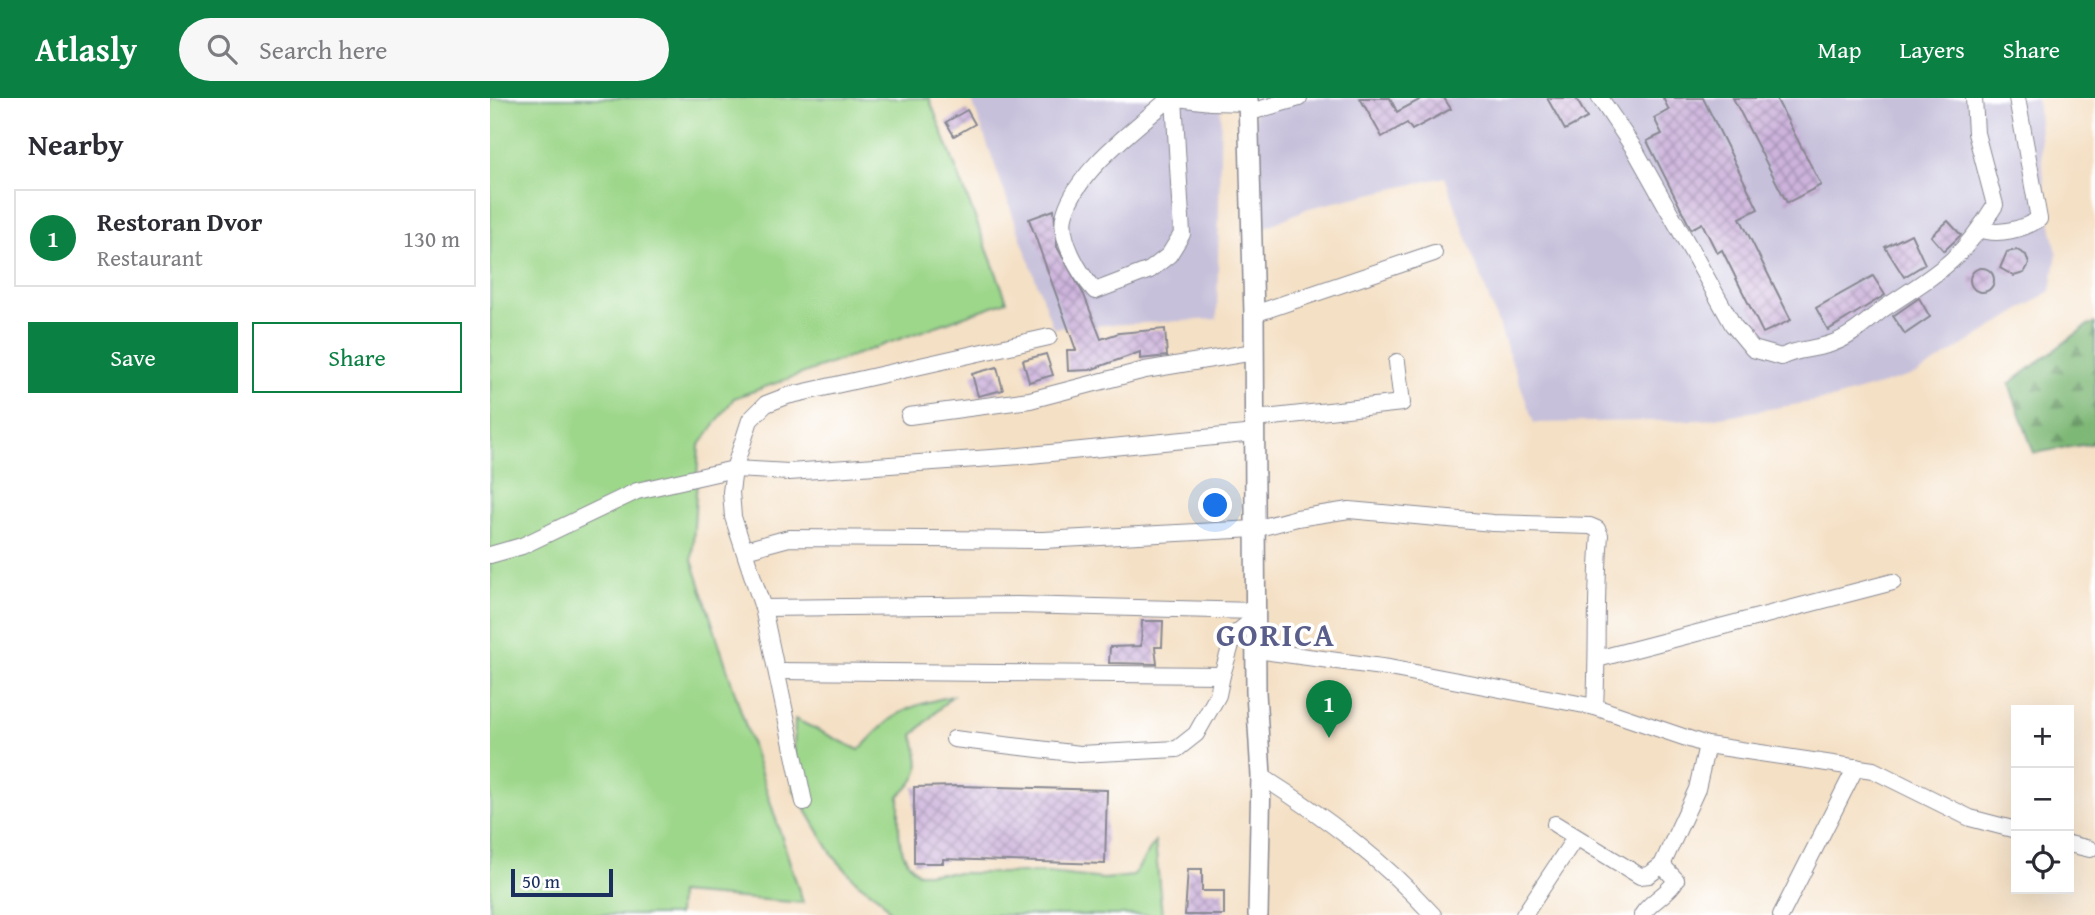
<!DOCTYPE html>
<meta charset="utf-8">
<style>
body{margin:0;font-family:"Gentium Book Plus",serif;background:#f7f7f7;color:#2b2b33}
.controls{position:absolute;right:21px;bottom:21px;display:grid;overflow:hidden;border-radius:0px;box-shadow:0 7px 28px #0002}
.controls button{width:63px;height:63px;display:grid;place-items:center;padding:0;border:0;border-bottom:2px solid #e1e1e2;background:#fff;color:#2b2b33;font:35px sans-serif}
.scale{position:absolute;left:21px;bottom:18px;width:102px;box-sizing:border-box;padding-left:7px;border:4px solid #1b2f5e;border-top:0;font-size:19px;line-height:24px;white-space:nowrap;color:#1b2f5e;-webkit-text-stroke:5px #fff;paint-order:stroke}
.you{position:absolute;left:726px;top:408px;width:24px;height:24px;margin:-18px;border:5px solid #fff;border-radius:50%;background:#1a73e8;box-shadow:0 0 0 10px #1a73e833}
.badge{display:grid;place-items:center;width:46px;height:46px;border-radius:50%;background:#0b8043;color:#fff;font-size:23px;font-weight:700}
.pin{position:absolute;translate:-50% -58px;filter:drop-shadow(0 2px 4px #0008)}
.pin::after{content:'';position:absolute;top:37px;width:24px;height:21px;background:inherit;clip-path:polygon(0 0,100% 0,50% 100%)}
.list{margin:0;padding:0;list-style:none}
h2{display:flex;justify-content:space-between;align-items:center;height:91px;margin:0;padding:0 28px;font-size:30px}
h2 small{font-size:23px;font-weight:400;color:#7c7c81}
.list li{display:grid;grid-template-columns:46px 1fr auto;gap:21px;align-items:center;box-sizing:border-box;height:98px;margin:0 14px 14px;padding:0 14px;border:2px solid #e1e1e2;border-radius:0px}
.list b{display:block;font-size:26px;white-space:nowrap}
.list p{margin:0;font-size:23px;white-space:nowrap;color:#7c7c81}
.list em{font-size:23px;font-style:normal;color:#7c7c81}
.actions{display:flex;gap:14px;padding:21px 28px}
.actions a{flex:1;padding:16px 0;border:2px solid #0b8043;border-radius:0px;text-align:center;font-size:24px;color:#0b8043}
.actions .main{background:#0b8043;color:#fff}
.icon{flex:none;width:38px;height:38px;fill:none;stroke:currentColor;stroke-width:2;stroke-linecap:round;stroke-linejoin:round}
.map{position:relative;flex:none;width:1605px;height:817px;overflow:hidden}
header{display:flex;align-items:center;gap:42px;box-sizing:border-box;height:98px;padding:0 35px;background:#0b8043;color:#fff}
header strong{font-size:33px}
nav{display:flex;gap:38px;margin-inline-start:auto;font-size:24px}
.search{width:490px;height:63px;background:#f7f7f7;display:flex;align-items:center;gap:18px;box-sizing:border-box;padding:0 24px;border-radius:38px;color:#7c7c81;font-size:26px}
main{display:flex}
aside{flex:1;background:#fff}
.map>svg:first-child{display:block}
.industrial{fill:#c6c0da}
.grass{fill:#9dd78a;stroke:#5c8374;stroke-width:2}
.forest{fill:url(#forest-firs);stroke:#4c746a;stroke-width:2}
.building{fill:url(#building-cross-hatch)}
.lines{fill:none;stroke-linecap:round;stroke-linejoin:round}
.minor-casing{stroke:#888892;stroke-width:18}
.major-casing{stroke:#888892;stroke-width:22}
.minor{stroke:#fff;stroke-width:16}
.major{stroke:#fff;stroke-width:19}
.labels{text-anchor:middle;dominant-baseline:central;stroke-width:7;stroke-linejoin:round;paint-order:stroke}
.district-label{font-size:32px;font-weight:bold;letter-spacing:2px;fill:#5a5e8a;stroke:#fff}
</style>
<header>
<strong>Atlasly</strong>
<div class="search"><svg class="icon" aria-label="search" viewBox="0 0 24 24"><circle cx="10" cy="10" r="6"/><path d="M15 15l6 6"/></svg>Search here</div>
<nav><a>Map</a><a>Layers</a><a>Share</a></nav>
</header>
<main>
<aside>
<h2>Nearby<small></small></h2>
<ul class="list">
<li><span class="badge">1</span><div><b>Restoran Dvor</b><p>Restaurant</p></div><em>130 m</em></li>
</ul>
<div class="actions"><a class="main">Save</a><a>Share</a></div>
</aside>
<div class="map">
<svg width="1605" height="817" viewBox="0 0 1605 817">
<defs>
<pattern id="forest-firs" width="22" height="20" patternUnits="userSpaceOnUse" patternTransform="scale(1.75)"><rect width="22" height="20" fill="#7eb876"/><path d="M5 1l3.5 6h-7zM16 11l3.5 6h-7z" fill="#669664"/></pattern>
<pattern id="building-cross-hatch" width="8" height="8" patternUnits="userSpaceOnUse" patternTransform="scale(1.75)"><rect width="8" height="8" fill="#ceb4dc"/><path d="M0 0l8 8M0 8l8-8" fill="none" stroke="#a693b6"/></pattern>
</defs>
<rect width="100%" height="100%" fill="#fff"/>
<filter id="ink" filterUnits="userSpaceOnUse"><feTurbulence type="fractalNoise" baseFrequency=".0143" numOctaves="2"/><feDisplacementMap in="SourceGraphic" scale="14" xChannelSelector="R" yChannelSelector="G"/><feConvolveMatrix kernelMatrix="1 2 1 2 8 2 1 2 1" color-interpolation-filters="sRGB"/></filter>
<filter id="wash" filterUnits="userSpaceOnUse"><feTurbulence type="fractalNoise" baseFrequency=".00686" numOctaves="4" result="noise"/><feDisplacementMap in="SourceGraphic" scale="28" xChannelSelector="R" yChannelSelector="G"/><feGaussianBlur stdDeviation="1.57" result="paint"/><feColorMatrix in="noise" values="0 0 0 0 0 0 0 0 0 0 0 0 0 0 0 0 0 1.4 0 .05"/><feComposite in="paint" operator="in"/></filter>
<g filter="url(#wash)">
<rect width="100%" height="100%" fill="#f4e0c5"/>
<g class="industrial">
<path d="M 481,0 L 731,0 L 727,221 L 563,230 Z"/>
<path d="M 764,0 L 1547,0 L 1556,104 L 1567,155 L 1561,193 L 1427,276 L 1345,300 L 1212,322 L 1044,325 L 955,79 L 819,110 L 769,132 Z"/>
</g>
<g class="grass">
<path d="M 0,0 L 439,0 L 517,203 L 244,300 L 209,348 L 202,462 L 313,805 L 189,795 L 188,817 L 0,817 Z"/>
<path d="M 462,598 L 423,637 C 431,667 434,677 409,698 C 410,728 403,754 428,775 L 558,775 L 614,781 L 643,778 L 665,744 L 672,817 L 402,817 L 391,801 L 367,784 L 343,758 L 303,690 L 305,621 L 369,652 C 405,614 411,610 462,598 Z"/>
</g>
<path class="forest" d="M 1605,225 L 1605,345 L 1544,355 L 1519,286 L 1598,227 Z"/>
<g id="blocks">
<g class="building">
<path d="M 870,0 L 900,0 L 907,14 L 933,0 L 954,0 L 961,11 L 922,32 L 917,25 L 892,39 Z"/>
<path d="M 1057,0 L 1086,0 L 1097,20 L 1075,32 Z"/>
<path d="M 1173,0 L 1213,0 L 1268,111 L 1250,120 L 1301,222 L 1273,235 L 1232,152 L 1227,155 L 1212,125 L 1201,131 L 1157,43 L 1172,36 L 1164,20 L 1179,12 Z"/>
<path d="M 1243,0 L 1286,0 L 1331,87 L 1297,105 Z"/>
<path d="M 477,12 L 485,26 L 464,38 L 456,24 Z"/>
<path d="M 564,112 L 567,149 L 594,197 L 611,241 L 629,235 L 675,231 L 677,258 L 650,261 L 650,254 L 600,272 L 578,273 L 577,252 L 586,252 L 539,121 Z"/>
<path d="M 1458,123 L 1471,137 L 1454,153 L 1441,138 Z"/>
<path d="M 1421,136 L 1435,166 L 1414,179 L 1395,149 Z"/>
<path d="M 1527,152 L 1536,157 L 1539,166 L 1534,175 L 1524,178 L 1510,170 L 1517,154 Z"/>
<circle cx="1492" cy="182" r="12"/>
<path d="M 1383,178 L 1395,197 L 1338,232 L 1326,210 Z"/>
<path d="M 1429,200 L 1440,219 L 1415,236 L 1403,218 Z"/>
<path d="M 556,256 L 563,277 L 539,284 L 533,262 Z"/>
<path d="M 507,269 L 513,292 L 488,298 L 482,276 Z"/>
<path d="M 652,523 L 673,523 L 672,549 L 665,549 L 667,566 L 619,565 L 620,549 L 651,548 Z"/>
<path d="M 469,688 L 617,692 L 615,766 L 453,761 L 453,765 L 424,765 L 424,689 Z"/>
<path d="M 698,771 L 712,771 L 712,793 L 734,793 L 734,817 L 695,817 Z"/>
</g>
</g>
</g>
<g filter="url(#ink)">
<use href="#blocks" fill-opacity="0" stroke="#888892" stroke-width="2"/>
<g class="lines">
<defs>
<g id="minor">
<path d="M 680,0 C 647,30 588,71 575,115 C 567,139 590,176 605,193 L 660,172 L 679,157 L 692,136 L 684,0"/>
<path d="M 687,0 L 721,4"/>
<path d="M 719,0 L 721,4 L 758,5"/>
<path d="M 1110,0 L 1145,52 L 1243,227 L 1263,251 L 1291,259 C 1308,250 1325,252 1343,245 C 1363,238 1379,221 1396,209 C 1449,174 1471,163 1505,107 L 1486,35 L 1484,0"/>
<path d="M 757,15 L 809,0"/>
<path d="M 1490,131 C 1508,138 1534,131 1549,121 L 1527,0"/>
<path d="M 764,216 L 944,155"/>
<path d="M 419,318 L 540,302 L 655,272 L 764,254"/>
<path d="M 765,321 L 912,305 L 907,264"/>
<path d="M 255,452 L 299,440 L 553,442 L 765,431 L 807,420 L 859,412 L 1003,425 L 1100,428 L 1107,431 L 1110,437 C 1105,494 1108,551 1105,609"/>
<path d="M 0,457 L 32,448 L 147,393 L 244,371 L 299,374 L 530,358 L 765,335"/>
<path d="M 273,510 L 527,507 L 765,513"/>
<path d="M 766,552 L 899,570 L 1105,609 L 1217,647 L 1383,672 L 1480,720 L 1526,732"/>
<path d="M 1107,561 L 1403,484"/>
<path d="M 287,573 L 732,577 L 744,537 L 765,520"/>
<path d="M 464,641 L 590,656 L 687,651 L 706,636 L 728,597 L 732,577"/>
<path d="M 771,678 C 834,718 892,761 943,817"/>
<path d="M 314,704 L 273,510 L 243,419 L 241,394 L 244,371 L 260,322 L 276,306 L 297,298 L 559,239"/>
<path d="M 1065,726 L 1150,778 L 1159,777 L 1172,767 L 1207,691 L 1217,647"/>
<path d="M 1579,746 L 1600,751"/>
<path d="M 1034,817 L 1085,740"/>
<path d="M 1152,817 C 1161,802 1178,797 1186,782 L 1172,767"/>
<path d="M 1291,817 L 1366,669"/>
</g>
<path id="major" d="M 758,0 L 764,216 L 766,594 L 771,678 L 768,817"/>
</defs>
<use href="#minor" class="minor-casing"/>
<use href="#major" class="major-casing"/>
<use href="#minor" class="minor"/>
<use href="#major" class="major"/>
</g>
</g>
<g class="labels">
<g class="district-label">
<text x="786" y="536">GORICA</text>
</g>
</g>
</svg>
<div class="controls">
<button>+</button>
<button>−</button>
<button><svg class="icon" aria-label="locate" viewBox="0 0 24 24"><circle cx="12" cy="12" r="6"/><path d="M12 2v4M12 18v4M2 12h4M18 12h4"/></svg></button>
</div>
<div class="scale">50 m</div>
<div class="you"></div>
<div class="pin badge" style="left:839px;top:640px">1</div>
</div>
</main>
